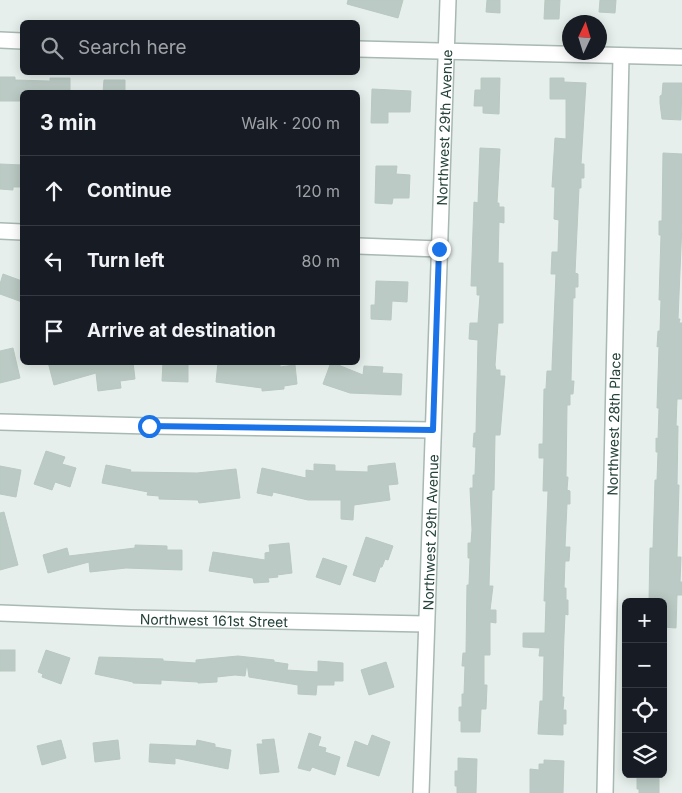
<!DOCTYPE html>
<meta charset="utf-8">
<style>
body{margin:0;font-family:Inter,sans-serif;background:#20242c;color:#f1f3f6}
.controls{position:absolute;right:15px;bottom:15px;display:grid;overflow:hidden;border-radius:8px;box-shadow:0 2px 12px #0003}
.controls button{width:45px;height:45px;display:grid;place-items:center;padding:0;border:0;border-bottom:1px solid #363941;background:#171b24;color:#f1f3f6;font:25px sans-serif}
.compass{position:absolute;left:562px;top:15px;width:45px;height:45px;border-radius:50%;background:#171b24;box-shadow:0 2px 12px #0003;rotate:4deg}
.stop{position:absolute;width:15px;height:15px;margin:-11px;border:4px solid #1a73e8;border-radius:50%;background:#fff}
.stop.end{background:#1a73e8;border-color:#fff;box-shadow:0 1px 5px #0008}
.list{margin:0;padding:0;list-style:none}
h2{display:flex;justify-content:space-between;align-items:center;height:65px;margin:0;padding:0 20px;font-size:21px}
h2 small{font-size:16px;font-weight:400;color:#9ea1a6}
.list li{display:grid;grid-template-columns:32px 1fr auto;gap:15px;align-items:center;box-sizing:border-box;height:70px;padding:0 20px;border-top:1px solid #363941}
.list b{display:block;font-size:19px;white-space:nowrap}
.list em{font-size:16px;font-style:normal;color:#9ea1a6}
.icon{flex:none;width:28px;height:28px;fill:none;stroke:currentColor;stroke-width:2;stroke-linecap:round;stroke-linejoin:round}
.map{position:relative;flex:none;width:682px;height:793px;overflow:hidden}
.search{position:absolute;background:#171b24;box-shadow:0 2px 12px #0003;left:20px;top:20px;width:340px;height:55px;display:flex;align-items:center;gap:12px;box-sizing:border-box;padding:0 18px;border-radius:8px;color:#9ea1a6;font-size:19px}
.panel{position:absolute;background:#171b24;box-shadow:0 2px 12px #0003;left:20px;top:90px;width:340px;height:275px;border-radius:8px}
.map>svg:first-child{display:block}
.building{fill:#bbcac4;stroke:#b8c9c2}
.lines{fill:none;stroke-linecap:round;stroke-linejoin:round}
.minor-casing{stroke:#a8b8b2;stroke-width:18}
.minor{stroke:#fff;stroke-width:15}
.route{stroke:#1a73e8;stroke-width:6}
.labels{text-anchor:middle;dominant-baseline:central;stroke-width:5;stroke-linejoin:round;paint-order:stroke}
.street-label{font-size:14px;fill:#24423a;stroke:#f7fbf9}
</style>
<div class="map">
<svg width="682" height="793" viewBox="0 0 682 793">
<rect width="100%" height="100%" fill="#e6efeb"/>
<g class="building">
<path d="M 348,0 L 403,0 L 398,18 L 347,4 Z"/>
<path d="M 487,0 L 500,0 L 500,13 L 486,12 Z"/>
<path d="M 545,0 L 560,0 L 559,19 L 544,19 Z"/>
<path d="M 600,0 L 616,0 L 615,13 L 599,12 Z"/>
<path d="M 0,77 L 15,77 L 15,80 L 50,81 L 50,78 L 70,78 L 70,92 L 22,92 L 22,101 L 0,101 Z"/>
<path d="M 481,78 L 500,78 L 499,114 L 483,113 L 483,106 L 474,106 L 475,90 L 481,90 Z"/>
<path d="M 550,78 L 564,78 L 564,82 L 586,83 L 581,164 L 584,164 L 584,178 L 581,178 L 581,188 L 579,188 L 575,273 L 578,274 L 578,287 L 575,287 L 575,298 L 573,298 L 571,381 L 574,381 L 573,394 L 570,394 L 570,405 L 567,405 L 566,477 L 568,477 L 567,490 L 570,491 L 570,504 L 567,504 L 565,547 L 570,547 L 569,561 L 565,561 L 564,588 L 566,588 L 566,600 L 568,600 L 568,615 L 565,614 L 564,636 L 562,697 L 564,697 L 563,710 L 566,710 L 566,724 L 563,724 L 563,735 L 538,734 L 540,701 L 543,701 L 544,656 L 539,656 L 540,648 L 523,647 L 523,633 L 545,633 L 546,601 L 544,601 L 548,491 L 543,491 L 544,458 L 539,458 L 539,444 L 543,444 L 544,389 L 546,389 L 547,371 L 552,371 L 552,367 L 556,274 L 551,274 L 552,252 L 558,252 L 559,220 L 554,219 L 555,187 L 552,187 L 555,138 L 566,139 L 566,99 L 550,99 Z"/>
<path d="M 104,80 L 125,80 L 125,92 L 103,92 Z"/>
<path d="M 663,83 L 682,83 L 681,120 L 662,119 L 660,103 L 660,96 L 662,95 Z"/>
<path d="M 372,89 L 411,91 L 410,112 L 388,112 L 388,123 L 371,123 Z"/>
<path d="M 480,148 L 500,149 L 497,203 L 499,203 L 499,207 L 504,207 L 504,223 L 499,222 L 498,263 L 503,263 L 503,323 L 498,323 L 495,365 L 496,370 L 500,370 L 500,376 L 505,376 L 500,435 L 495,435 L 494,490 L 492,490 L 489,586 L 493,586 L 490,610 L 496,610 L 496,623 L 490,622 L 490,655 L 484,655 L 484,685 L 487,685 L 486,709 L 481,709 L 480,732 L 461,732 L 461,721 L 459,721 L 459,707 L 462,707 L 462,694 L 464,694 L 465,666 L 462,666 L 463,653 L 466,653 L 467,585 L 469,585 L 470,558 L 468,558 L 468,543 L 471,543 L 472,530 L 470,488 L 473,488 L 473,475 L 475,475 L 476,447 L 473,447 L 474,433 L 476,433 L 478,340 L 469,339 L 470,323 L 478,323 L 480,295 L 477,295 L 477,286 L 471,286 L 474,202 L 478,203 Z"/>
<path d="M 663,153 L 682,154 L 682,223 L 678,319 L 680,319 L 679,323 L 682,323 L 682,399 L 677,399 L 676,426 L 678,426 L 677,485 L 679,485 L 677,557 L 681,557 L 680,582 L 682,582 L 682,595 L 677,595 L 676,628 L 663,627 L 663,602 L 649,602 L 650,548 L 653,548 L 655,480 L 657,480 L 658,452 L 656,452 L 656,438 L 658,439 L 659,408 L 657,408 L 659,346 L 657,347 L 658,331 L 660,331 L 661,300 L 659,300 L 661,235 L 659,235 L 659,221 L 662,221 Z"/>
<path d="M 0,164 L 22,165 L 22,187 L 13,187 L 13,190 L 0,189 Z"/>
<path d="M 376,166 L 397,166 L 396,174 L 410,175 L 409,198 L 393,198 L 392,204 L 375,203 Z"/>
<path d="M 3,274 L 22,281 L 22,302 L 0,294 L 0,284 Z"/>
<path d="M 376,281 L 408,282 L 407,302 L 392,301 L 391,320 L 371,319 L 371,305 L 375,305 Z"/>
<path d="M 13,348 L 20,378 L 0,383 L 0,351 Z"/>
<path d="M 48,362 L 133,362 L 135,379 L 120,381 L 121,388 L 98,391 L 96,373 L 54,385 Z"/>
<path d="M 163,362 L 188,362 L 188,382 L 162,381 Z"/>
<path d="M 218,362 L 280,362 L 280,367 L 295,365 L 297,384 L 284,386 L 284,389 L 262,391 L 262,388 L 216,382 Z"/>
<path d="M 331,362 L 363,375 L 364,366 L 383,367 L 382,373 L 402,374 L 401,395 L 350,393 L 323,384 Z"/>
<path d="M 46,451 L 65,457 L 62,464 L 76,468 L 70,487 L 55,482 L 52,490 L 34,484 Z"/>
<path d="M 395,463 L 398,484 L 388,485 L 390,500 L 354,505 L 353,520 L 341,519 L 341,500 L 308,500 L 273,492 L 272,496 L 257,493 L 262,468 L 306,478 L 306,470 L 314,471 L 314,464 L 335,465 L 335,471 L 368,472 L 368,466 Z"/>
<path d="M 106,465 L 131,470 L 130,472 L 197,473 L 236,469 L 240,498 L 199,503 L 198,500 L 159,499 L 159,496 L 147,495 L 148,492 L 102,483 Z"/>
<path d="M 0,466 L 21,470 L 16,497 L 0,494 Z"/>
<path d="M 4,512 L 18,565 L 0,570 L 0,513 Z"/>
<path d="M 366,537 L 393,546 L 388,560 L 385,559 L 382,567 L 380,567 L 375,582 L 353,575 Z"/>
<path d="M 289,543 L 292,573 L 277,575 L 278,577 L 268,578 L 269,582 L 254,583 L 253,578 L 209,571 L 213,552 L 265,560 L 265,553 L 270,552 L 269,545 Z"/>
<path d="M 135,545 L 167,546 L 167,550 L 182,550 L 182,570 L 126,568 L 90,572 L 89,562 L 48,573 L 43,555 L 67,548 L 69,556 L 135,548 Z"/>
<path d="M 323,558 L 347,566 L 340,585 L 316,577 Z"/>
<rect x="0" y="650" width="15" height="21"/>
<path d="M 46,650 L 70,658 L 61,684 L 42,677 L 43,674 L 38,672 Z"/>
<path d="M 238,656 L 274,660 L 274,662 L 288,664 L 287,670 L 318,672 L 318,661 L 343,663 L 343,681 L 334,681 L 334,685 L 317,685 L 316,695 L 298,694 L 298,685 L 249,677 L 247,663 L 245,676 L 235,675 L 217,677 L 217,682 L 198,683 L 198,682 L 161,680 L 161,684 L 133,683 L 133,682 L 95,674 L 99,657 L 163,659 L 163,661 L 196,663 L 196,660 Z"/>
<path d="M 386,662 L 394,687 L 369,695 L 361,670 Z"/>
<path d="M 309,733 L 321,737 L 318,746 L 326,748 L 325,752 L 340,757 L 335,775 L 312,767 L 310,771 L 298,768 Z"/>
<path d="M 372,735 L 390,742 L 379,776 L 347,766 L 355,741 L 368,746 Z"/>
<path d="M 274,739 L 279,772 L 260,774 L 257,744 L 263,744 L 262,740 Z"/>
<path d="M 61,740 L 66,758 L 42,765 L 37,746 Z"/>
<path d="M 118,740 L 120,759 L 95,762 L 93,743 Z"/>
<path d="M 197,740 L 215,744 L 215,747 L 231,750 L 228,769 L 175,758 L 175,764 L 149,762 L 150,744 L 196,746 Z"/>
<path d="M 458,758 L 477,759 L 476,793 L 457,793 L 457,786 L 455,786 L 455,771 L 458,771 Z"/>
<path d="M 544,760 L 564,761 L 563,793 L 530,793 L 530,769 L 539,770 L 539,764 L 544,764 Z"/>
<path d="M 640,774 L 659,774 L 659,793 L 639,793 L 639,789 L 637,789 L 637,776 L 640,776 Z"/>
</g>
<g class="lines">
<defs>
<g id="minor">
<path d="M 0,40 L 22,41"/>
<path d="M 358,49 L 682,57"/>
<path d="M 0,231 L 22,232"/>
<path d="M 358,246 L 439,249"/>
<path d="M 0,422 L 149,426 L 433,430"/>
<path id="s1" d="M 0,613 L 130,618 L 426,624"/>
<path id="s2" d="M 421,793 L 448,0"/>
<path id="s3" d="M 605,793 L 621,56"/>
</g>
</defs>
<use href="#minor" class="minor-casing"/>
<use href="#minor" class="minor"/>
</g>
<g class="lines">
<path class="route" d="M 149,426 L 433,430 L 439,249"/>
</g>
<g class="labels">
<g class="street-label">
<text stroke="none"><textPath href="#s2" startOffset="666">Northwest 29th Avenue</textPath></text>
<text stroke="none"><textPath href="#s3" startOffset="369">Northwest 28th Place</textPath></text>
<text stroke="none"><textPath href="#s2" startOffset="261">Northwest 29th Avenue</textPath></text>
<text stroke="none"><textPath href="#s1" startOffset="214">Northwest 161st Street</textPath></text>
</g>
</g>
</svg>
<div class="controls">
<button>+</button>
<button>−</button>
<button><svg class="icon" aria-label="locate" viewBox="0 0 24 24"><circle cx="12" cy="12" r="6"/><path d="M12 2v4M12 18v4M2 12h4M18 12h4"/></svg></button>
<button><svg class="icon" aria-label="layers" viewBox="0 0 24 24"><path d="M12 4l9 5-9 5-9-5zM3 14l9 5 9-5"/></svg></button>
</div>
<svg class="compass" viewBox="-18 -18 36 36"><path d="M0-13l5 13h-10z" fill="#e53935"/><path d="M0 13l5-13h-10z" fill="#9ea1a6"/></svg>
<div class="stop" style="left:149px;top:426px"></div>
<div class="stop end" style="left:439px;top:249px"></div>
<div class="search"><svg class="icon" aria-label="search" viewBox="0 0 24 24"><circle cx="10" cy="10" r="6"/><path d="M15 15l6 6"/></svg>Search here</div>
<section class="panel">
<h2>3 min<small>Walk · 200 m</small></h2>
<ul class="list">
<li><svg class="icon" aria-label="ahead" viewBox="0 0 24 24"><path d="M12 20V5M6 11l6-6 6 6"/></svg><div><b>Continue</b></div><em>120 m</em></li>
<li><svg class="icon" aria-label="left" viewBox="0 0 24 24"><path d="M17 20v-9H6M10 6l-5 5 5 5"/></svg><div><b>Turn left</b></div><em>80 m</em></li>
<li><svg class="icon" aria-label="arrive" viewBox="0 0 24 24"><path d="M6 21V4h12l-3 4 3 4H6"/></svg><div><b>Arrive at destination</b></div></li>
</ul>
</section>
</div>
